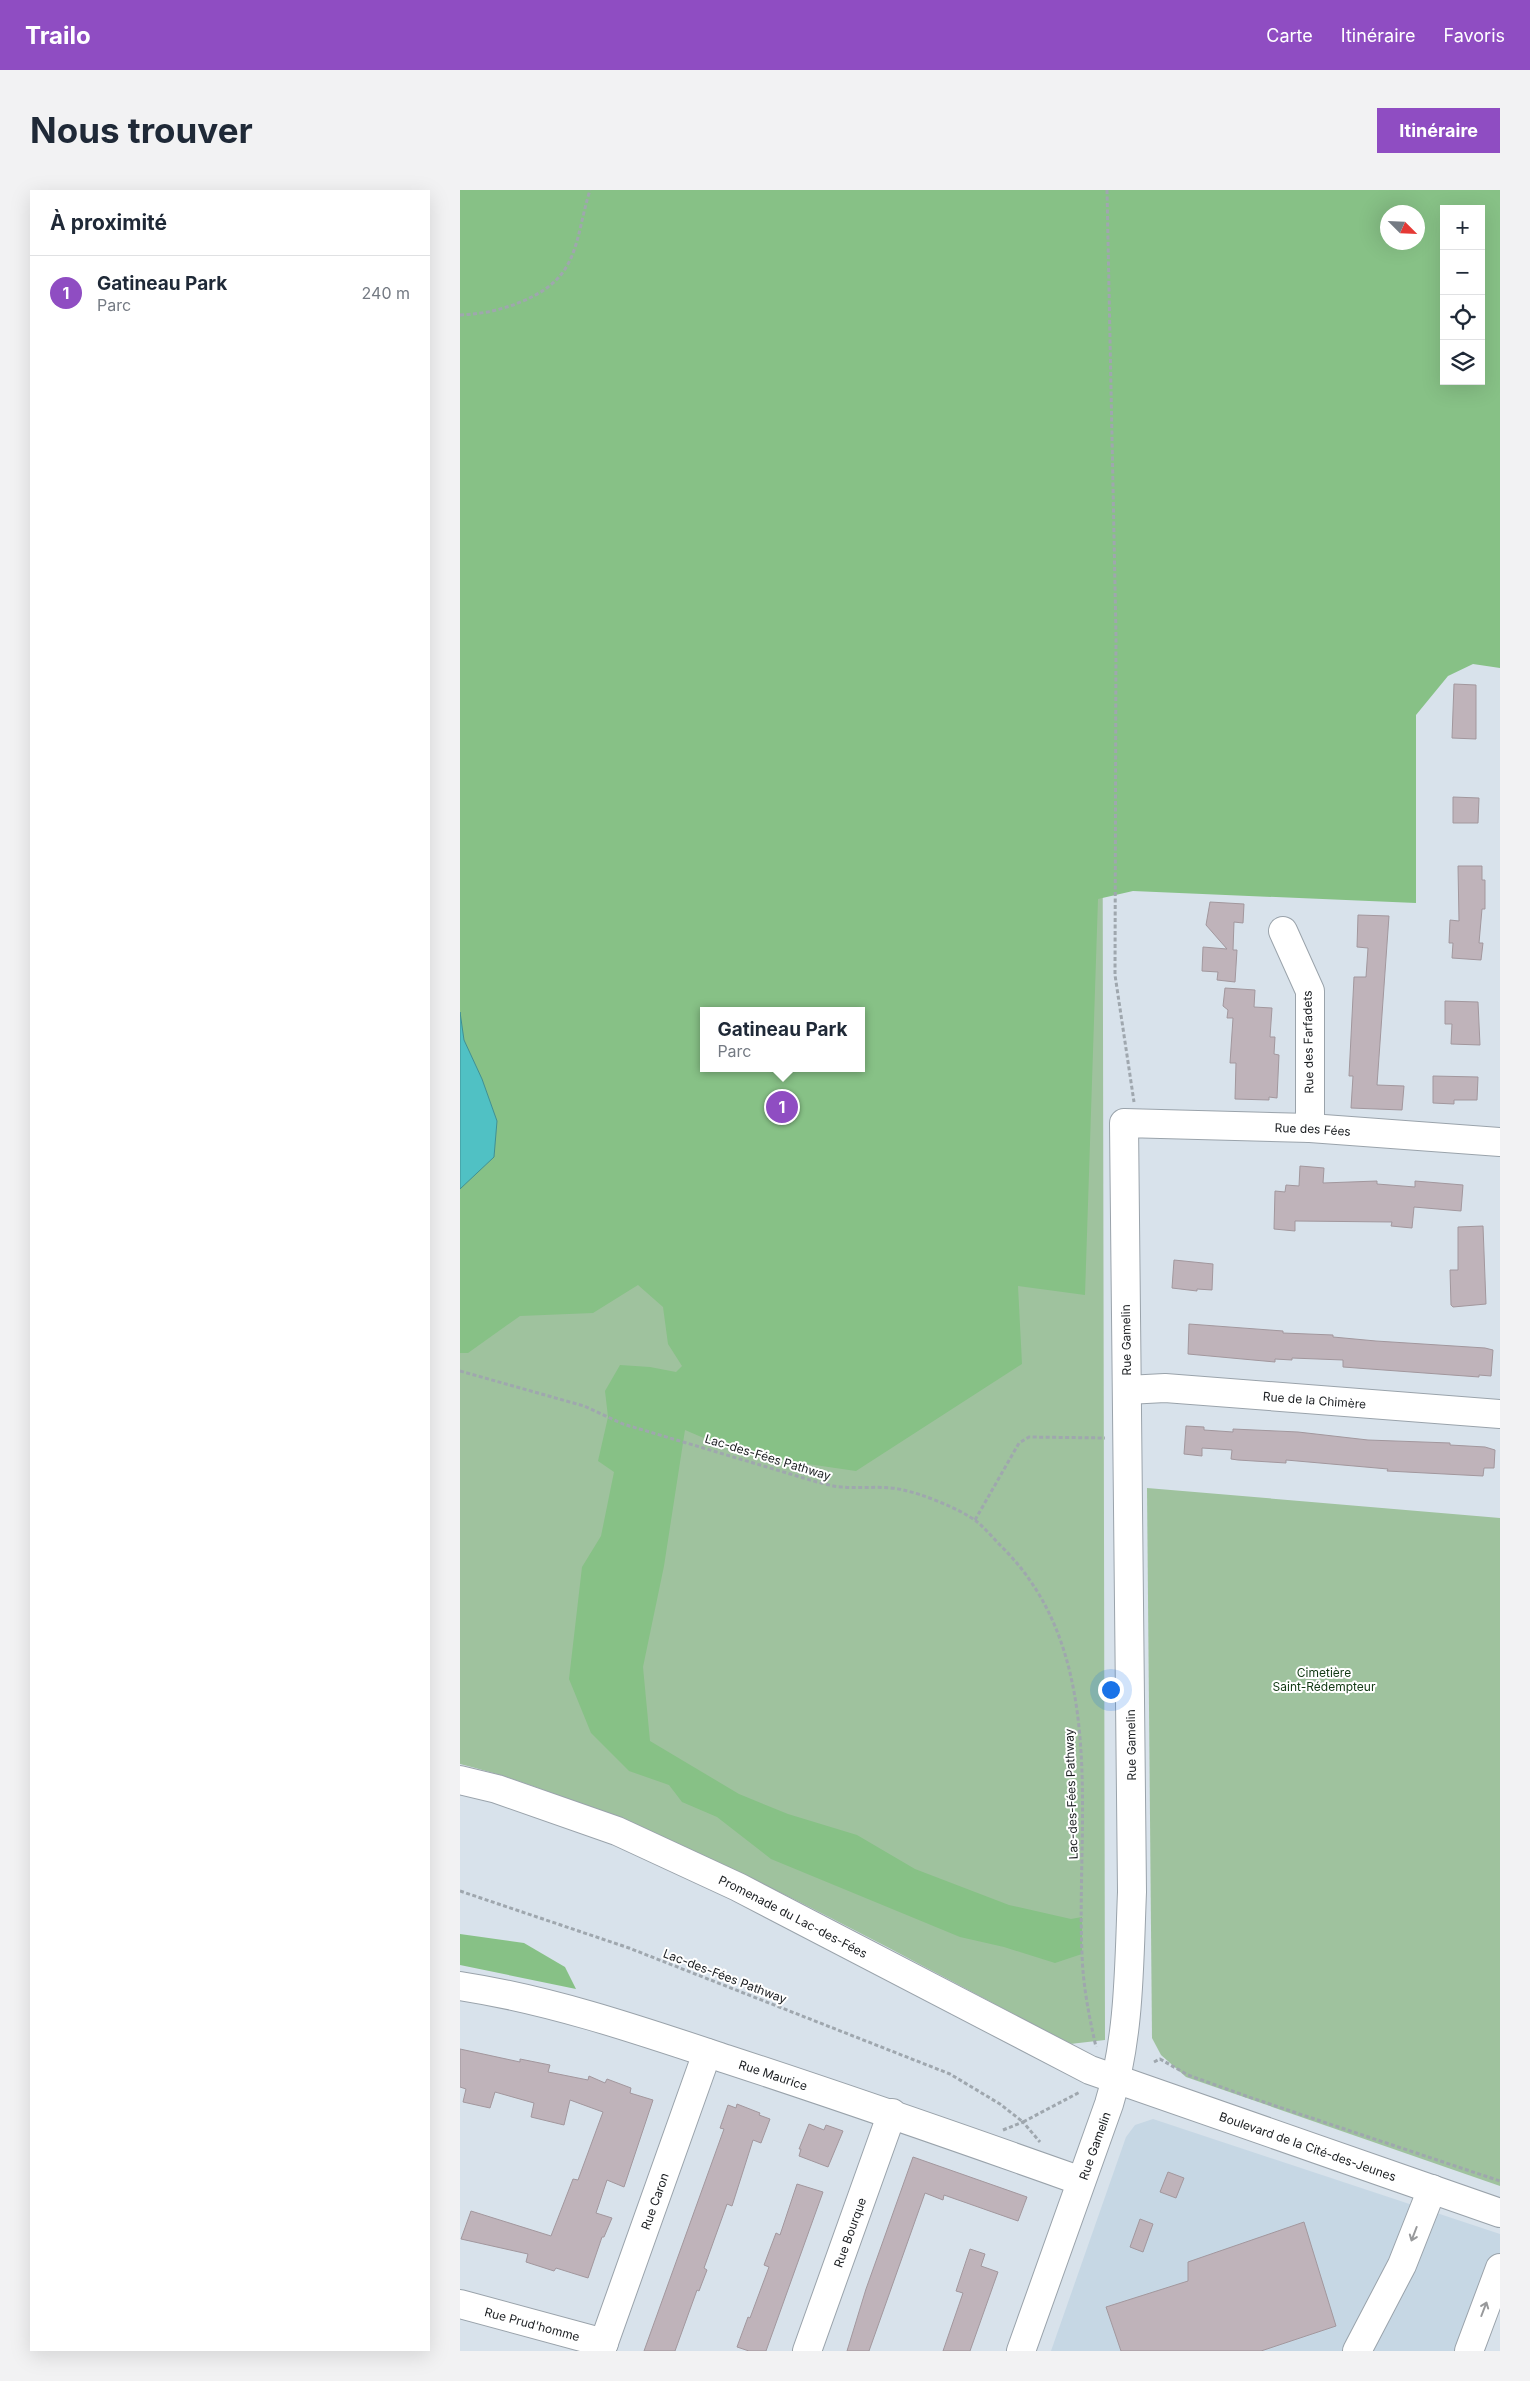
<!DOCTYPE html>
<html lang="fr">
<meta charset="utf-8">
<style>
body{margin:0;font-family:Inter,sans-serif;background:#f2f2f3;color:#1f2937}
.controls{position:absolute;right:15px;top:15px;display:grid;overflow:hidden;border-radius:0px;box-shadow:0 5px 20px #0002}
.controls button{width:45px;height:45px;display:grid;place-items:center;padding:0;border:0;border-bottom:1px solid #e0e1e3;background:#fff;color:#1f2937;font:25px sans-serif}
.compass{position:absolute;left:920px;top:15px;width:45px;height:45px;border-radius:50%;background:#fff;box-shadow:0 5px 20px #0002;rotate:114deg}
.you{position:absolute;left:650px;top:1499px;width:18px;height:18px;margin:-12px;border:4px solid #fff;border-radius:50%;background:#1a73e8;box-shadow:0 0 0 8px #1a73e833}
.badge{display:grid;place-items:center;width:32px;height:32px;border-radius:50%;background:#8f4dc2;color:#fff;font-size:16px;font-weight:700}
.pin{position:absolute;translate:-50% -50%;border:2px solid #fff;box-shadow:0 1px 5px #0006}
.popup{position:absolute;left:240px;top:817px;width:165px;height:65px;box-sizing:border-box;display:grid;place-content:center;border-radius:0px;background:#fff;filter:drop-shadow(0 1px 4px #0005);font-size:16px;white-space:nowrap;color:#747a83}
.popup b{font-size:19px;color:#1f2937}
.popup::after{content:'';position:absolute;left:50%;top:100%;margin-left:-10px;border:10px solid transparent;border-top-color:#fff}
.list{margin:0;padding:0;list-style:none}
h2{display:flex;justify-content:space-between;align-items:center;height:65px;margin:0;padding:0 20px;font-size:21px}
h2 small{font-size:16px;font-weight:400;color:#747a83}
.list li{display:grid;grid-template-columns:32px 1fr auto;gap:15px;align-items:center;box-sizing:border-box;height:75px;padding:0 20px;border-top:1px solid #e0e1e3}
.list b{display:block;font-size:19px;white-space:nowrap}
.list p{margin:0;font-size:16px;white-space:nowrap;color:#747a83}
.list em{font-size:16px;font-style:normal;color:#747a83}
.icon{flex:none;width:28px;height:28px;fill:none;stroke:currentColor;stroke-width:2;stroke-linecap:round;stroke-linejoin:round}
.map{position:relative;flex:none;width:1040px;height:2161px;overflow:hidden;border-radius:0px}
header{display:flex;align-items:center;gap:30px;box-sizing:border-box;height:70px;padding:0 25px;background:#8f4dc2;color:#fff}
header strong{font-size:24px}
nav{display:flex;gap:28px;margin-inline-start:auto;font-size:18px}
.intro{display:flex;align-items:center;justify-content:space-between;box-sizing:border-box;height:120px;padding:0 30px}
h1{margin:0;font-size:35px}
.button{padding:12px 22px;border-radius:0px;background:#8f4dc2;color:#fff;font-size:18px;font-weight:700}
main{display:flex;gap:30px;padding:0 30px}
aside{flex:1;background:#fff;border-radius:0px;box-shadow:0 5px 20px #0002}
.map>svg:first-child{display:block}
.built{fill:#c6d7e4}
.green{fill:#9fc29e;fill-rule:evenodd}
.forest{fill:#87c186;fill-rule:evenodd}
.water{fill:#50c1c4;stroke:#409093}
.building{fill:#bfb3ba;stroke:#a2979d}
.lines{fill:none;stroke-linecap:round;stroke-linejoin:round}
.minor-casing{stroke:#9aa3ab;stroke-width:30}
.path{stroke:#9fa7ae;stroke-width:3;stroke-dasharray:4 2.5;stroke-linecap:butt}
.minor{stroke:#fff;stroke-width:28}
.oneway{stroke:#98999b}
.labels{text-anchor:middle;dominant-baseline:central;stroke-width:4;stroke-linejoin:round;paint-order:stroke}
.street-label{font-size:12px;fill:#1a1d20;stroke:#fff}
.park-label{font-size:12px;fill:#113913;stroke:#fff}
</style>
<header>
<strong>Trailo</strong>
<nav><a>Carte</a><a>Itinéraire</a><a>Favoris</a></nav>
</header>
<div class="intro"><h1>Nous trouver</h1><a class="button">Itinéraire</a></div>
<main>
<aside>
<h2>À proximité<small></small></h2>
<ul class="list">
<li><span class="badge">1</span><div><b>Gatineau Park</b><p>Parc</p></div><em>240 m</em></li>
</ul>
</aside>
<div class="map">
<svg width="1040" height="2161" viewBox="0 0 1040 2161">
<rect width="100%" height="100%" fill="#d8e2eb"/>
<path class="built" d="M 693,1929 L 1040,2044 L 1040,2114 L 1025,2161 L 591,2161 L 666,1947 L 675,1935 Z"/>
<g class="green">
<path d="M 0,0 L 1040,0 L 1040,446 L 642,333 L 645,1850 L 610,1854 C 457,1774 306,1688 146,1624 C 98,1605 50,1586 0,1574 ZM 984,19 L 1021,19 L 1021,191 L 984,191 ZM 928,22 L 958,22 L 958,52 L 928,52 ZM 243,821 L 401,821 L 401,878 L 243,878 Z"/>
<path d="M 687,1298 L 1040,1328 L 1040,1996 L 726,1887 L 701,1865 L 692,1848 Z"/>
</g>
<g class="forest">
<path d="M 0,0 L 1040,0 L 1040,478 L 1013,474 L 988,486 L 956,525 L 956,713 L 673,701 L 638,709 L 625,1105 L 558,1096 L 562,1174 L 396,1281 L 320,1270 L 246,1249 L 225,1240 L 204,1376 L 183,1477 L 190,1551 L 279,1604 L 328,1624 L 397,1645 L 455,1679 L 549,1715 L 611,1729 L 622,1727 L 622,1764 L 595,1773 L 544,1757 L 500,1747 L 311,1669 L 257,1627 L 222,1612 L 209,1595 L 169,1581 L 131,1543 L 109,1489 L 122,1377 L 141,1346 L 154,1282 L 138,1271 L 148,1227 L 145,1201 L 160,1175 L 190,1177 L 216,1182 L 222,1176 L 208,1154 L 203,1117 L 178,1095 L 133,1123 L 60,1126 L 8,1163 L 0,1163 L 0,999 L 34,967 L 37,931 L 22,889 L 4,850 L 0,822 ZM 984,19 L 1021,19 L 1021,191 L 984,191 ZM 928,22 L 958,22 L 958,52 L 928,52 ZM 243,821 L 401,821 L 401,878 L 243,878 Z"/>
<path d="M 0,1744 L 64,1753 L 105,1777 L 116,1799 L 0,1775 Z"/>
</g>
<path class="water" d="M 0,822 L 4,850 L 22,889 L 37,931 L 34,967 L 0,999 Z"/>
<g class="building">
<path d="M 994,494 L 1016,495 L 1016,549 L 992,548 Z"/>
<path d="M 993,607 L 1019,608 L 1018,633 L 993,633 Z"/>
<path d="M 998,676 L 1022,676 L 1022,690 L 1025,690 L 1025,719 L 1022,719 L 1019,753 L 1023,753 L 1021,770 L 992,768 L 993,753 L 989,753 L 990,730 L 999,731 Z"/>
<path d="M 750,712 L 784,714 L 783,733 L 774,732 L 773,760 L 777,760 L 775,792 L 757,790 L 758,782 L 742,781 L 743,757 L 767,759 L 746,735 Z"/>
<path d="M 898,725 L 929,726 L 917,895 L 944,896 L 942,920 L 891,918 L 893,886 L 889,886 L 894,787 L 906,787 L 908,758 L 897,757 Z"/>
<path d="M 765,798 L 795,800 L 794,817 L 812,818 L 810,847 L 815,847 L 814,864 L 819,865 L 817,908 L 809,907 L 809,910 L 775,909 L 776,873 L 770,873 L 773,828 L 767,828 L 768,820 L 763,816 Z"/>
<path d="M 985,811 L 1018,812 L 1020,855 L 991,854 L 992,834 L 985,834 Z"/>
<path d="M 973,886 L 1018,887 L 1017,910 L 994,910 L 994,914 L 973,913 Z"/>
<path d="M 840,976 L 864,978 L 863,993 L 917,991 L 917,994 L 955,997 L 955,991 L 1003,995 L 1001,1021 L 954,1017 L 952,1038 L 931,1036 L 932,1032 L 835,1031 L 835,1041 L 814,1039 L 815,1001 L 825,1002 L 826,995 L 839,996 Z"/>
<path d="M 1023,1036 L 1026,1114 L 993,1117 L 991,1115 L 990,1080 L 998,1080 L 998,1037 Z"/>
<path d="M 714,1070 L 753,1074 L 752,1100 L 737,1099 L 737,1101 L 712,1098 Z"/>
<path d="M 729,1134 L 823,1141 L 823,1143 L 873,1145 L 873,1147 L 916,1151 L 1025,1158 L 1033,1160 L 1031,1186 L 1019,1185 L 1019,1187 L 883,1177 L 883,1170 L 832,1168 L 832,1170 L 815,1169 L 815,1172 L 728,1164 Z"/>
<path d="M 726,1236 L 744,1237 L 744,1240 L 773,1242 L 773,1239 L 838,1242 L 908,1250 L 990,1253 L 990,1255 L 1025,1257 L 1035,1260 L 1034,1278 L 1024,1278 L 1023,1286 L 927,1281 L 928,1279 L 826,1270 L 826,1273 L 778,1270 L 771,1269 L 772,1260 L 742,1258 L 742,1266 L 724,1264 Z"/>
<path d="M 0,1859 L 60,1872 L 60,1869 L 90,1875 L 88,1882 L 128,1890 L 129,1886 L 145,1893 L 147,1889 L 171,1898 L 170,1903 L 193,1910 L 164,1997 L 147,1990 L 136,2023 L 152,2028 L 144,2047 L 142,2047 L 128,2088 L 96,2078 L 94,2081 L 66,2072 L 68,2064 L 1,2049 L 11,2021 L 91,2046 L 113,1989 L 118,1990 L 143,1922 L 110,1910 L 104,1935 L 71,1927 L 74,1913 L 35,1902 L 30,1918 L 3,1912 L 6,1899 L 0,1897 Z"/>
<path d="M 277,1914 L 300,1923 L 299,1925 L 310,1929 L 301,1953 L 293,1950 L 272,2016 L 267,2014 L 244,2078 L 247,2080 L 239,2101 L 237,2100 L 215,2161 L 184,2161 L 264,1939 L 260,1938 L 268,1915 L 276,1918 Z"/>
<path d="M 349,1934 L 364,1940 L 366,1935 L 383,1941 L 368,1977 L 339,1966 L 341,1959 L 339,1959 Z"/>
<path d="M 453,1967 L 567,2007 L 558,2031 L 484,2005 L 483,2010 L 465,2003 L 409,2161 L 387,2161 L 406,2099 Z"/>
<path d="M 708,1982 L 724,1988 L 716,2008 L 700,2002 Z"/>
<path d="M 337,1994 L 363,2002 L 306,2161 L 289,2161 L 277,2157 L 288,2127 L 290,2128 L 309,2077 L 304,2075 L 316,2043 L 320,2045 Z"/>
<path d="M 680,2029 L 693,2034 L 683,2062 L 670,2057 Z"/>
<path d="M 844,2032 L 876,2136 L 801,2161 L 661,2161 L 646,2117 L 728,2091 L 728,2072 Z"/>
<path d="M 510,2059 L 525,2064 L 521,2076 L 538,2082 L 510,2161 L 483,2161 L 503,2103 L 496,2101 Z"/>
</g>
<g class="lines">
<defs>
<g id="minor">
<path d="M 823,741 L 850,801 L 850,938"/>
<path id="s1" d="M 667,1200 L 705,1198 L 1040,1224"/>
<path id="s2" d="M 0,1590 L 37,1599 L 157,1641 L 278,1697 L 630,1880 L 1040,2023"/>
<path id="s3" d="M 0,1796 C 91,1810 179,1840 266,1869 C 385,1908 503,1949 621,1991"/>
<path id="s4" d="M 0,2114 L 144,2153"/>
<path id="s5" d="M 141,2161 L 247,1863"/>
<path id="s6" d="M 347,2161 L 432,1923"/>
<path id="s7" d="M 561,2161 L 649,1914 C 670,1846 669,1773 672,1702 L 664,933 L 850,938 L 1040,952"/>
<path d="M 897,2161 L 942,2075 L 972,1999"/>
<path d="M 1009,2161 L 1040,2078"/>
</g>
</defs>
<use href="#minor" class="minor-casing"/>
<g class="path">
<path d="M 647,0 L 656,445 L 655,785 L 674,912"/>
<path d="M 0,125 C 22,124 42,120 63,111 C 120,87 114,52 130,0"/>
<path d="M 0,1181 L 124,1216 L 163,1234 L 357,1292 C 366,1294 375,1297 383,1297 C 403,1299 424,1295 443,1300 C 463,1304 500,1319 516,1331 C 525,1338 532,1347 540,1355 C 650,1462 616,1626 622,1764 C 623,1796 629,1826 636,1857"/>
<path d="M 515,1330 L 559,1253 L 569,1247 L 645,1248"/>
<path d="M 0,1701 L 169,1758 L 490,1884 L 540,1914 L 563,1932 L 620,1902"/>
<path d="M 694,1872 L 700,1869 L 728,1885 L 789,1907 L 1040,1991"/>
<path d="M 543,1940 L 563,1932 L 580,1952"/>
</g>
<use href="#minor" class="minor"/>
</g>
<defs><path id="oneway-shaft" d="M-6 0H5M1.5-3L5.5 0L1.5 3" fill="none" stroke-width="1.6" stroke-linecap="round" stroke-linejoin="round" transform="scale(1.25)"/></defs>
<g class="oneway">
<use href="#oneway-shaft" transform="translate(954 2044) rotate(111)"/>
<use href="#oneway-shaft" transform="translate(1024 2119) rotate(-69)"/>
</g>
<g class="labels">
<g class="street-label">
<text transform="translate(848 852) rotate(-91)">Rue des Farfadets</text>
<text stroke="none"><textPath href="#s7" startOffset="1434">Rue des Fées</textPath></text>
<text transform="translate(666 1150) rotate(-91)">Rue Gamelin</text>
<text stroke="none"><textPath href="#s1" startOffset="188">Rue de la Chimère</textPath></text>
<text transform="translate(308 1267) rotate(17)">Lac-des-Fées Pathway</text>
<text transform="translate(671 1555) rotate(-91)">Rue Gamelin</text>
<text transform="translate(611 1604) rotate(-92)">Lac-des-Fées Pathway</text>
<text stroke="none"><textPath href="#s2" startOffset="361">Promenade du Lac-des-Fées</textPath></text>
<text transform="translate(265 1786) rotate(21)">Lac-des-Fées Pathway</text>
<text stroke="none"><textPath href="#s3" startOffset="326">Rue Maurice</textPath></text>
<text stroke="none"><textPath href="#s7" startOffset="218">Rue Gamelin</textPath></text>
<text stroke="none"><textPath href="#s2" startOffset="926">Boulevard de la Cité-des-Jeunes</textPath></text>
<text stroke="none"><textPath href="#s5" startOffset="159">Rue Caron</textPath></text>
<text stroke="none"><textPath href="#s6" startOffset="126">Rue Bourque</textPath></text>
<text stroke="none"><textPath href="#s4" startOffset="75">Rue Prud'homme</textPath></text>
</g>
<g class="park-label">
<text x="864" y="1482">Cimetière<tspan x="864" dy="14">Saint-Rédempteur</tspan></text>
</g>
</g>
</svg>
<div class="controls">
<button>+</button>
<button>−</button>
<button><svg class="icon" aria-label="locate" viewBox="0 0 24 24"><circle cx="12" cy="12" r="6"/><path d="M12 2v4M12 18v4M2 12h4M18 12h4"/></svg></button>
<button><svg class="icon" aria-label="layers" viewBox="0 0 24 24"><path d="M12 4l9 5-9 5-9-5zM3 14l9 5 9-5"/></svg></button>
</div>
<svg class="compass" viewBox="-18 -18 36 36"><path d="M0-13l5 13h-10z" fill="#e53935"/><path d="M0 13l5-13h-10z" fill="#747a83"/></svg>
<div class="you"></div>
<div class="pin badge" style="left:322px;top:917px">1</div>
<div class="popup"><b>Gatineau Park</b>Parc</div>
</div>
</main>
